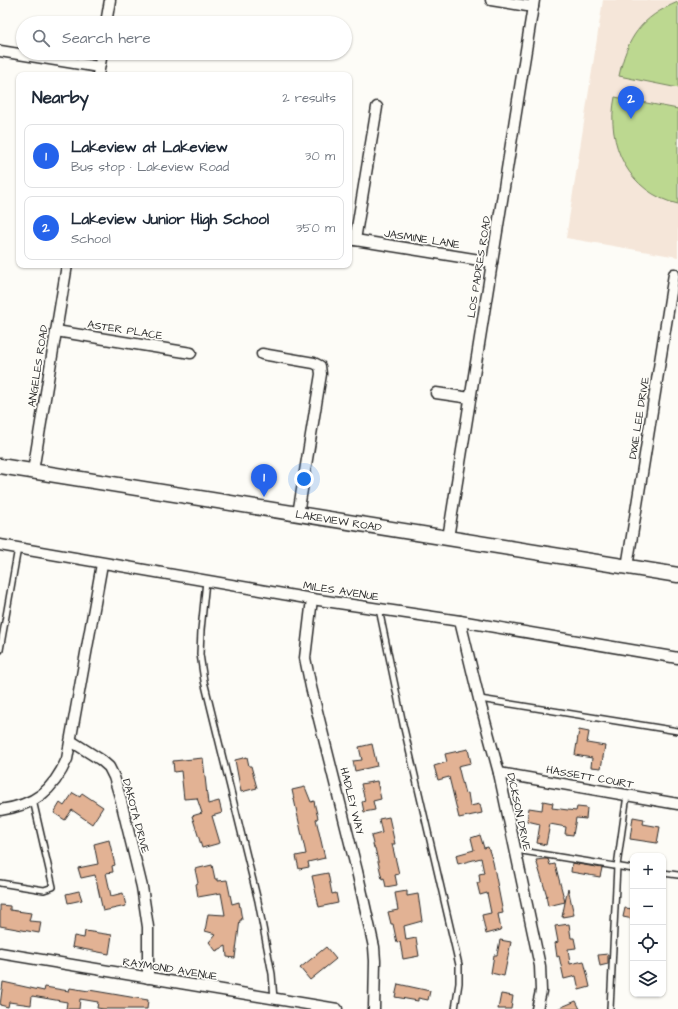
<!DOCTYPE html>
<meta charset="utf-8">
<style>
body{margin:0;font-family:"Architects Daughter",sans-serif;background:#f2f2f3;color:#1f2937}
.controls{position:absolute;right:12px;bottom:12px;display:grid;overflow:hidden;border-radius:8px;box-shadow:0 1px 3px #0004}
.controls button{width:36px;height:36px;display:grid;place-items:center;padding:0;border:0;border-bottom:1px solid #e0e1e3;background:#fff;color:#1f2937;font:20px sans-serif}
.you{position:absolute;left:304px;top:479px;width:14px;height:14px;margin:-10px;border:3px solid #fff;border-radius:50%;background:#1a73e8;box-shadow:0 0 0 6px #1a73e833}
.badge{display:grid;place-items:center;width:26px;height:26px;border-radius:50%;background:#2563eb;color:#fff;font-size:13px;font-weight:700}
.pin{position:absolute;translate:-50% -33px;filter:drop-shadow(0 1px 2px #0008)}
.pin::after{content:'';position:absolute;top:21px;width:14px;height:12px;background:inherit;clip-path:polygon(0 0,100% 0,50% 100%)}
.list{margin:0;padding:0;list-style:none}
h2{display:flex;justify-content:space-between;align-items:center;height:52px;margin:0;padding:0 16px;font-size:17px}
h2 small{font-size:13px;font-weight:400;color:#747a83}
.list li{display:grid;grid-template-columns:26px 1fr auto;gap:12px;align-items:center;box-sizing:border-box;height:64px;margin:0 8px 8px;padding:0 8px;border:1px solid #e0e1e3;border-radius:8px}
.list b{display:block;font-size:15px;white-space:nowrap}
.list p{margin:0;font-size:13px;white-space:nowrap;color:#747a83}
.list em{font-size:13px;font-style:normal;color:#747a83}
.icon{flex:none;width:22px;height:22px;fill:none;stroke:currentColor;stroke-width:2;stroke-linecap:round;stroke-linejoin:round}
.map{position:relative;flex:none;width:678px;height:1009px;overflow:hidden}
.search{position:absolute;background:#fff;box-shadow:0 1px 3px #0004;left:16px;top:16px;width:336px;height:44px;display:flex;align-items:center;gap:10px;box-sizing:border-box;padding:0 14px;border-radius:22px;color:#747a83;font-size:15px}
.panel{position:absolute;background:#fff;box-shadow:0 1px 3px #0004;left:16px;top:72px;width:336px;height:196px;border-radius:8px}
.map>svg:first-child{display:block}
.built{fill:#f5e6d9}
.green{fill:#bcd890;stroke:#74825e}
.building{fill:#e2b294;stroke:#2b2b2b}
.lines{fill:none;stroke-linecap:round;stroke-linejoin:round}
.lane-casing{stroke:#2b2b2b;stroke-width:8}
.street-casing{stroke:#2b2b2b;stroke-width:13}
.secondary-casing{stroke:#2b2b2b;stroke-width:17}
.lane{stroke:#fdfcf7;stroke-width:5}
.street{stroke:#fdfcf7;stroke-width:10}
.secondary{stroke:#fdfcf7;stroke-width:14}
.labels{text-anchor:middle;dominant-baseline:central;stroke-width:3.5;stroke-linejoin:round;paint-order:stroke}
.street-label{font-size:11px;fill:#2b2b2b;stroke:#fdfcf7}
</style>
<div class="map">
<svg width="678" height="1009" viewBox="0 0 678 1009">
<rect width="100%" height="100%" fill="#fdfcf7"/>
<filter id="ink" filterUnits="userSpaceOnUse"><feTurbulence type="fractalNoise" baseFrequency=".025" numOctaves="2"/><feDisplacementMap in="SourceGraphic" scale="8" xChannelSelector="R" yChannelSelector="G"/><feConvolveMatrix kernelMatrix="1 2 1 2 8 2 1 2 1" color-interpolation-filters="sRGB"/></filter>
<g filter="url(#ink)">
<path class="built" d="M 603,0 L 678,0 L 678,257 L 566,238 Z"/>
<g class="green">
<path d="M 678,2 L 678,88 L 619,76 C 627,38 641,17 678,2 Z"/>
<path d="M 615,97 L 678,109 L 678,204 C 629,193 605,144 615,97 Z"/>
</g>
<g class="building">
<path d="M 579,730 L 589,732 L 587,743 L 605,746 L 601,768 L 591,767 L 592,758 L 575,755 Z"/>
<path d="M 372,744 L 377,766 L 355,771 L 353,761 L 362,760 L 359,747 Z"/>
<path d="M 468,749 L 471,763 L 458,766 L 465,794 L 468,793 L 470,806 L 480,804 L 482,813 L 459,818 L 449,777 L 438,780 L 434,766 L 447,762 L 445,754 Z"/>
<path d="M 247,757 L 249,766 L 251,766 L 257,788 L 241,792 L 235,760 Z"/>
<path d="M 203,758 L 208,804 L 219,801 L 222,813 L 212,816 L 220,843 L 202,848 L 192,816 L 202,813 L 197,798 L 184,799 L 181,771 L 174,772 L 173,761 Z"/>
<path d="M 377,781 L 381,799 L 373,801 L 375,810 L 364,812 L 362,802 L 365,801 L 361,784 Z"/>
<path d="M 305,787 L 311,802 L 314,801 L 315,806 L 318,818 L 316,819 L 325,858 L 308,862 L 309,867 L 299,869 L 296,856 L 306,854 L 292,790 Z"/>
<path d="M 73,793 L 80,797 L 82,793 L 103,807 L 92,824 L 72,810 L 65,820 L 54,813 L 60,803 L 64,806 Z"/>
<path d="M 543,801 L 553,803 L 552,808 L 576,811 L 577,807 L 587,808 L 586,819 L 576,818 L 573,835 L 565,834 L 566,827 L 550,824 L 546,845 L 537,843 L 540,824 L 527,821 L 529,808 L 542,810 Z"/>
<path d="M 389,817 L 395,844 L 392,844 L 399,874 L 395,875 L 397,885 L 386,887 L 384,878 L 382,879 L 375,848 L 374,848 L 371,836 L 382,833 L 379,819 Z"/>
<path d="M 633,817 L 644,819 L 643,824 L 660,827 L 657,843 L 630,839 Z"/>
<path d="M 480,835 L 484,848 L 488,847 L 493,862 L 503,913 L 498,914 L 501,930 L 486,934 L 482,915 L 491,913 L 487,893 L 480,895 L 477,883 L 480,883 L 479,874 L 484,873 L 481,858 L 458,864 L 456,855 L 474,850 L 471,838 Z"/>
<path d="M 109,840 L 115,865 L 112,866 L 113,872 L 106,873 L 111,896 L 123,893 L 126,906 L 103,911 L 95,875 L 81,878 L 78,868 L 98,864 L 94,844 Z"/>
<path d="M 544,859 L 548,859 L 550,865 L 555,864 L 565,902 L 548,906 L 546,896 L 547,896 L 536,860 Z"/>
<path d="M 572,863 L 602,868 L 600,877 L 571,872 Z"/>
<path d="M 212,865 L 215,879 L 218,879 L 218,881 L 227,880 L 232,904 L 239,902 L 242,920 L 240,920 L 235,958 L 227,957 L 226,946 L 216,951 L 209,942 L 216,934 L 205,931 L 208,914 L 225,915 L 221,893 L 198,897 L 196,884 L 198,883 L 195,869 Z"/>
<path d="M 328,873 L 332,894 L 336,893 L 338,903 L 319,907 L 312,876 Z"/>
<path d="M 568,888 L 574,915 L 562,917 Z"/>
<path d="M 79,891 L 82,900 L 68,903 L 66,894 Z"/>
<path d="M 407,891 L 407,896 L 418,894 L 422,921 L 404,926 L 406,940 L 416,938 L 419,956 L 403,959 L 400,942 L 397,943 L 393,924 L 391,924 L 388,912 L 398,910 L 395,893 Z"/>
<path d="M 0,905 L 10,906 L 10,910 L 31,913 L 29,921 L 41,922 L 39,933 L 0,926 Z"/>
<path d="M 625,908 L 633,909 L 633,919 L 623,917 Z"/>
<path d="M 569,924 L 571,938 L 574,938 L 576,948 L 568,949 L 570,964 L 584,961 L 590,987 L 579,990 L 576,976 L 564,979 L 559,956 L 557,957 L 555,943 L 558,942 L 555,926 Z"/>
<path d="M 85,931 L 112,935 L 109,954 L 72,947 L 74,936 L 84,938 Z"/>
<path d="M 500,940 L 511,942 L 504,976 L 491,973 L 494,955 L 497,955 Z"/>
<path d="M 326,947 L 336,959 L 310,980 L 300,968 Z"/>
<path d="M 608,954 L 608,964 L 600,966 L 598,955 Z"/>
<path d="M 3,982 L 44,991 L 45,987 L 69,991 L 70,988 L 89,991 L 89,990 L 148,1000 L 147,1009 L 104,1009 L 97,1008 L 98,1002 L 80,999 L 79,1009 L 66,1009 L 67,1002 L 32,996 L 31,1005 L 9,1002 L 8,1007 L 0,1005 Z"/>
<path d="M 398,984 L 430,991 L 428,1000 L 418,998 L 418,1001 L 395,997 Z"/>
<path d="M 501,994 L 513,996 L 511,1009 L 498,1009 Z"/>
<path d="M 576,1001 L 580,1009 L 557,1009 Z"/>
</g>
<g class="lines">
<defs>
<g id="lane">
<path d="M 206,581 L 201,630 L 200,654 L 204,681 L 258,901 L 272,974 L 274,999"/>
<path d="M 379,609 L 403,724 L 459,965 L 459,983 L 455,1009"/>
<path d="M 0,650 L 18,548"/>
<path d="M 480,699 L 678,731"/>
<path d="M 516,850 L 633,869"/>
<path d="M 663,873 L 678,875"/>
<path d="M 0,883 L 44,890 L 53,887 L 33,800"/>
<path d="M 610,1009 L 617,866 L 627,795"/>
</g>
<g id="street">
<path d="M 491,0 L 533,7"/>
<path d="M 106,23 L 110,0"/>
<path d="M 0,51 L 99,67"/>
<path d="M 98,75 L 102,53"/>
<path d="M 349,239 L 492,262"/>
<path d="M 355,240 L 377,107"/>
<path d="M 56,331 L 191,353"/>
<path d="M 262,354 L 314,363 L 320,366 L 321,374 L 298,514"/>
<path d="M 436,393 L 470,398"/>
<path d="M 33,471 L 67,265"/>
<path d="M 448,538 L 534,0"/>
<path d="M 0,545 L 312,599 L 460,621 L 678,658"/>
<path d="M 627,567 L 674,274"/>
<path d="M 312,599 L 305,658 L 311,687 L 357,871 L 374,947 L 375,961 L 374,1009"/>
<path d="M 460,621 L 479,699 L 499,773 L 540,966 L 541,991 L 537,1009"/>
<path d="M 71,741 L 101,760 L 109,767 L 114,777 L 120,797 L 142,887 L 148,927 L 148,978"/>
<path d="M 499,773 L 678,804"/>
<path d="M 0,810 C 35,805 53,791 67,759 L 102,564"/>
<path d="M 0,953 L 337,1009"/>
</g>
<g id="secondary">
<path id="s1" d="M 0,466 L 678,575"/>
</g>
</defs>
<use href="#lane" class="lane-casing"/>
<use href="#street" class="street-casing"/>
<use href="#secondary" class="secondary-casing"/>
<use href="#lane" class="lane"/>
<use href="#street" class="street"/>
<use href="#secondary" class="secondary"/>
</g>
</g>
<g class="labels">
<g class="street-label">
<text transform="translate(422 239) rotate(9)">JASMINE LANE</text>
<text transform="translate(479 267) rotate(-81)">LOS PADRES ROAD</text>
<text transform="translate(125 330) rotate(9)">ASTER PLACE</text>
<text transform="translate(38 366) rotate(-81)">ANGELES ROAD</text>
<text transform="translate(639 418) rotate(-81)">DIXIE LEE DRIVE</text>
<text stroke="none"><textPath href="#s1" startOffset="343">LAKEVIEW ROAD</textPath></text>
<text transform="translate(341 591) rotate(9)">MILES AVENUE</text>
<text transform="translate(590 777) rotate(10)">HASSETT COURT</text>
<text transform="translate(352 801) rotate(76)">HADLEY WAY</text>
<text transform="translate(519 812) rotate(78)">DICKSON DRIVE</text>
<text transform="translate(136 816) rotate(75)">DAKOTA DRIVE</text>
<text transform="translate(170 969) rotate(9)">RAYMOND AVENUE</text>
</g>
</g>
</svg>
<div class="controls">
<button>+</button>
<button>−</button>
<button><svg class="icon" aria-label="locate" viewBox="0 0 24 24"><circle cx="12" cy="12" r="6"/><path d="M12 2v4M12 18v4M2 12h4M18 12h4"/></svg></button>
<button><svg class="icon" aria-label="layers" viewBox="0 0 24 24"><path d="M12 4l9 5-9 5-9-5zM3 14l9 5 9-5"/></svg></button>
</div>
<div class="you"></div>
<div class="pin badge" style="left:264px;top:497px">1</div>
<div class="pin badge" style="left:631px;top:119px">2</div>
<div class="search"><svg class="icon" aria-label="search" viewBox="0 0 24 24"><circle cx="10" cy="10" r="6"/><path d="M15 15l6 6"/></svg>Search here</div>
<section class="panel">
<h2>Nearby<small>2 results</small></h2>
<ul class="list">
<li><span class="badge">1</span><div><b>Lakeview at Lakeview</b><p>Bus stop · Lakeview Road</p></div><em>30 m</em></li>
<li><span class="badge">2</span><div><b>Lakeview Junior High School</b><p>School</p></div><em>350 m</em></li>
</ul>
</section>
</div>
